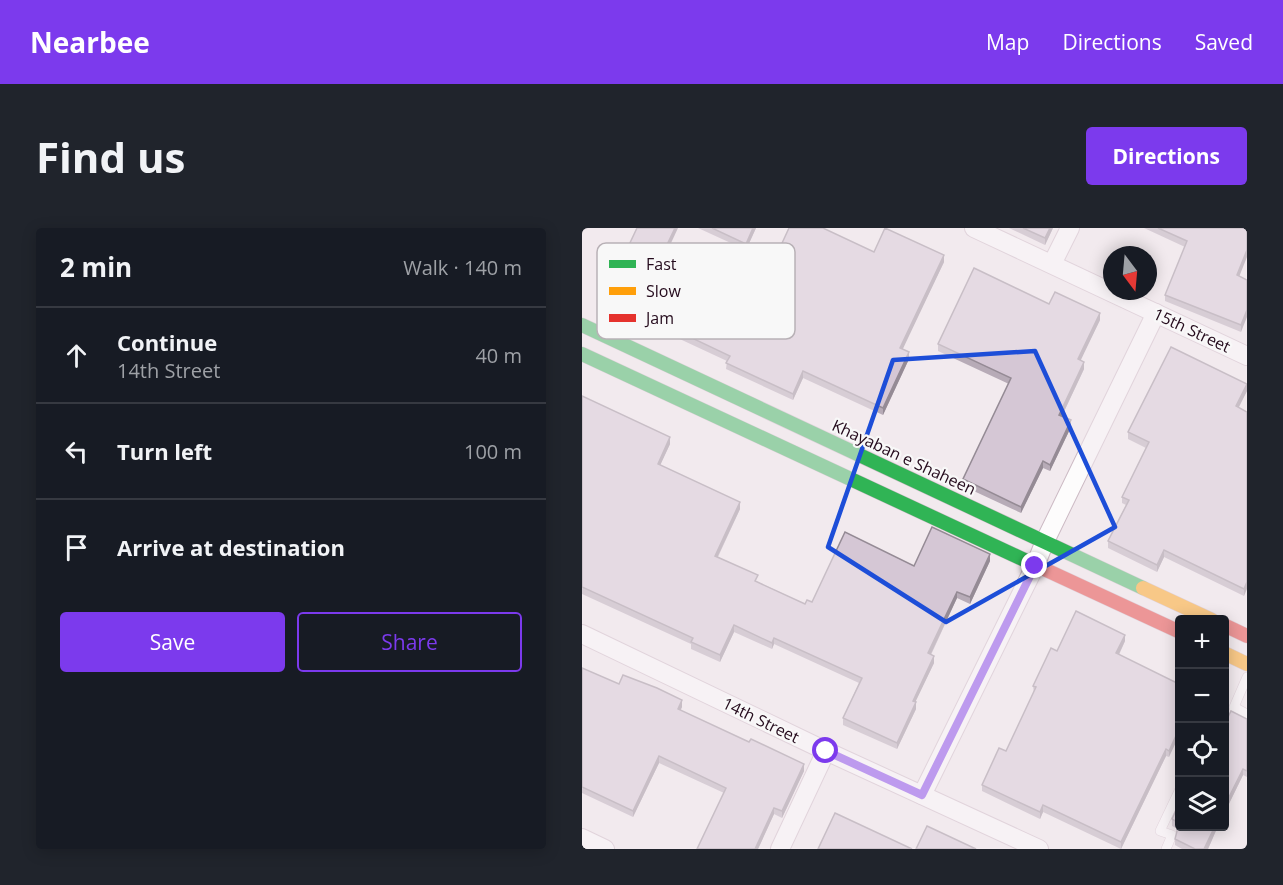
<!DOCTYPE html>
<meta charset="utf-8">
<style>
body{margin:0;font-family:"Open Sans",sans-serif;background:#20242c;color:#f1f3f6}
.controls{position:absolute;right:18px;bottom:18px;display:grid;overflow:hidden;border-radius:6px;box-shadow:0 3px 15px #0003}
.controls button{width:54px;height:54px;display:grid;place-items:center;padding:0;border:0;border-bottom:2px solid #363941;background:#171b24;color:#f1f3f6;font:30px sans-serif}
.compass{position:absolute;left:521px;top:18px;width:54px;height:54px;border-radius:50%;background:#171b24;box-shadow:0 3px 15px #0003;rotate:164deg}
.stop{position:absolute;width:18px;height:18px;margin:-14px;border:4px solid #7c3aed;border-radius:50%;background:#fff}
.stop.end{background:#7c3aed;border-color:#fff;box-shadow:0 2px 6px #0008}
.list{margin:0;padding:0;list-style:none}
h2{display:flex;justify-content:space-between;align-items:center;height:78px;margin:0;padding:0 24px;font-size:26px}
h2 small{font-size:20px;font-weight:400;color:#9ea1a6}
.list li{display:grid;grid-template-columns:39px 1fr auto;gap:18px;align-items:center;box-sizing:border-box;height:96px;padding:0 24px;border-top:2px solid #363941}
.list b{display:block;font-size:22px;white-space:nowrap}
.list p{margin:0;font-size:20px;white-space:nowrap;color:#9ea1a6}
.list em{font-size:20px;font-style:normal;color:#9ea1a6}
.actions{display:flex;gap:12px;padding:18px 24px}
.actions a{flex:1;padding:14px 0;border:2px solid #7c3aed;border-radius:6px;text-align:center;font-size:21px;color:#7c3aed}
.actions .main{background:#7c3aed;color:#fff}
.icon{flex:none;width:33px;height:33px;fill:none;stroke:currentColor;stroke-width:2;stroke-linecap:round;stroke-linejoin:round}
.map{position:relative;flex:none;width:665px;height:621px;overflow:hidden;border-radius:6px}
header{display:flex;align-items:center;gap:36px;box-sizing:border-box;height:84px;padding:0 30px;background:#7c3aed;color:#fff}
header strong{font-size:28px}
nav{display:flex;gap:33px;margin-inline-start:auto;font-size:21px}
.intro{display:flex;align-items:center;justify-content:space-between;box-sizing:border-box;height:144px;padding:0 36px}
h1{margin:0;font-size:42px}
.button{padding:15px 27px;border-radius:6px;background:#7c3aed;color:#fff;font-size:21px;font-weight:700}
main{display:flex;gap:36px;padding:0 36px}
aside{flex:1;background:#171b24;border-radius:6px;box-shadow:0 3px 15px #0003}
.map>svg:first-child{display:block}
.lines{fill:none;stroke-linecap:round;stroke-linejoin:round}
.lane-casing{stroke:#ccbac4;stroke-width:10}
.street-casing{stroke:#ccbac4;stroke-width:20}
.fast-casing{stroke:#ccbac4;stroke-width:15}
.slow-casing{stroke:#ccbac4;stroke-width:15}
.jam-casing{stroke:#ccbac4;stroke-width:15}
.lane{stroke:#fdfcfc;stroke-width:9}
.street{stroke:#fdfcfc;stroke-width:18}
.fast{stroke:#30b455;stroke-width:14}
.slow{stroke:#ff9f0a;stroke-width:14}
.jam{stroke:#e5322d;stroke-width:14}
.wall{fill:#b7abb7}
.shaded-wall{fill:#958b95}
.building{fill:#d5c7d5;stroke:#958b95;stroke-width:1.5}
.route{stroke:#7c3aed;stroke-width:8}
.marked{fill:none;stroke:#1d4ed8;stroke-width:4.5;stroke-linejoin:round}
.labels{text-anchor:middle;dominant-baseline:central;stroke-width:4.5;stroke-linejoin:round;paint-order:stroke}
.street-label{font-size:16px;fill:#240a1c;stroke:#f8f8f8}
.key{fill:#f8f8f8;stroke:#b8b1b6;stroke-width:1.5}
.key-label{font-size:16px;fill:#240a1c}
</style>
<header>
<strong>Nearbee</strong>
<nav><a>Map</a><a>Directions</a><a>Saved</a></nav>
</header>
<div class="intro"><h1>Find us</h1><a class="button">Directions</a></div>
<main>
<aside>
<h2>2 min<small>Walk · 140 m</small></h2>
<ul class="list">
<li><svg class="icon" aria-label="ahead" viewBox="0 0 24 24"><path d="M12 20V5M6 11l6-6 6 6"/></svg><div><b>Continue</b><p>14th Street</p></div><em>40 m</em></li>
<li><svg class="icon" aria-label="left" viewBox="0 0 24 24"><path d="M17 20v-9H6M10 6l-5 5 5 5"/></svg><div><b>Turn left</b></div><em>100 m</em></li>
<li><svg class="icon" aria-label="arrive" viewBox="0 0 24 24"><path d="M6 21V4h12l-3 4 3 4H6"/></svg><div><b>Arrive at destination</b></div></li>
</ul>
<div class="actions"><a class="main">Save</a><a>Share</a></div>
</aside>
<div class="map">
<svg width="665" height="621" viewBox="0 0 665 621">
<rect width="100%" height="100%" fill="#f2eaee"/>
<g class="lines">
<defs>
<g id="lane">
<path d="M 665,449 L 652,479 L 665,486"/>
<path d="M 584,621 L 590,607 L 578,603 L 598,561"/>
</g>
<g id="street">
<path d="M 392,0 L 665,128"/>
<path d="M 470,36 L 488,0"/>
<path d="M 0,406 L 244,523 L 457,621"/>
<path d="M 340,567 L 453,338 L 463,313 L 574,85"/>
<path d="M 0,610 L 23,621"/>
<path d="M 198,621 L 244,523"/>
</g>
<g id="fast">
<path d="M 0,97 L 561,360"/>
<path d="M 0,126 L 449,335"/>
</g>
<g id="slow">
<path d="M 561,360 L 630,392"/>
<path d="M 642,425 L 665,436"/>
</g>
<g id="jam">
<path d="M 449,335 L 598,404"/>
<path d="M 642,397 L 665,408"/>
</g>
</defs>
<use href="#lane" class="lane-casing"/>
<use href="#street" class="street-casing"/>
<use href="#fast" class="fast-casing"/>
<use href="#slow" class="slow-casing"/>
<use href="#jam" class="jam-casing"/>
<use href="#lane" class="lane"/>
<use href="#street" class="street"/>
<use href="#fast" class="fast"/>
<use href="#slow" class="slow"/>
<use href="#jam" class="jam"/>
</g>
<g class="wall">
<path d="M 116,0 L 174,0 L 164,22 Z"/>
<path d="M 427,0 L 471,0 L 463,17 Z"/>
<path d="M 562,0 L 665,0 L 657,48 L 665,52 L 659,104 L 583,73 L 583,67 L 603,19 Z"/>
<path d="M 86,22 L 177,65 L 292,24 L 362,34 L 320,121 L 327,131 L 301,187 L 221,150 L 211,172 L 144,141 L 145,133 L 72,99 L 72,92 L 75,86 L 28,64 L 28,57 Z"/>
<path d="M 518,92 L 498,132 L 502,141 L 480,188 L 489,199 L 468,243 L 461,240 L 439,285 L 381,258 L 381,251 L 427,156 L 356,123 L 356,116 Z"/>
<path d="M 665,163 L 656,179 L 665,184 L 662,368 L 582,329 L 575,344 L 526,320 L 526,313 L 544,277 L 540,275 L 540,269 L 564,220 L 546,211 L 546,204 Z"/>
<path d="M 0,168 L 88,216 L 78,237 L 158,281 L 136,329 L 176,354 L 223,376 L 230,374 L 332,338 L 408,333 L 388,376 L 375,370 L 349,427 L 352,435 L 333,474 L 334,481 L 315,521 L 261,497 L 261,490 L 277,455 L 192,416 L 190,421 L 152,404 L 138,434 L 109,421 L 109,416 L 0,366 Z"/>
<path d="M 543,413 L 537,427 L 597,456 L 587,529 L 584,528 L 539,621 L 461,584 L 458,591 L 400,563 L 400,557 L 424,523 L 452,465 L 451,458 L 475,423 Z"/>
<path d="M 0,440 L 37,456 L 100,479 L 98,482 L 222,543 L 200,590 L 192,586 L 176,621 L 115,621 L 142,565 L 77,535 L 51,589 L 0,565 Z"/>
<path d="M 665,491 L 665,549 L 661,547 L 642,586 Z"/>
<path d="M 590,591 L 636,598 L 626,621 L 600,621 L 593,617 L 593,611 L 596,601 L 590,598 Z"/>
</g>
<g class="shaded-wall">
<path d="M 93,0 L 96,0 L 83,28 L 83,21 Z"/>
<path d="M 171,0 L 174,0 L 164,22 L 164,16 Z"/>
<path d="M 468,0 L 471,0 L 463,17 L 463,10 Z"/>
<path d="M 665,22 L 665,29 L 655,54 L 655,47 Z"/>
<path d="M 362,27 L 362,34 L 318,127 L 318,120 Z"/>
<path d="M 665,82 L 665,89 L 659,104 L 659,97 Z"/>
<path d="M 518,85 L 518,92 L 496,138 L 496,131 Z"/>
<path d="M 327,124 L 327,131 L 301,187 L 301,180 Z"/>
<path d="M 502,134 L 502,141 L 477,194 L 477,187 Z"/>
<path d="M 221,143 L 221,150 L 211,172 L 211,166 Z"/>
<path d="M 665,156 L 665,163 L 654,185 L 654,178 Z"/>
<path d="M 489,192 L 489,199 L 468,243 L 468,237 Z"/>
<path d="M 88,209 L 88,216 L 76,242 L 76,236 Z"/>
<path d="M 461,233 L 461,240 L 439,285 L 439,279 Z"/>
<path d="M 158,274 L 158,281 L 133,334 L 133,328 Z"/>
<path d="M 582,322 L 582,329 L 575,344 L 575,337 Z"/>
<path d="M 408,326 L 408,333 L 388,376 L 388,369 Z"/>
<path d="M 665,354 L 665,361 L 662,368 L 662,361 Z"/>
<path d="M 375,364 L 375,370 L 346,432 L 346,425 Z"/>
<path d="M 152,397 L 152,404 L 138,434 L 138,427 Z"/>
<path d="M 543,407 L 543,413 L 534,432 L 534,425 Z"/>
<path d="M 192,410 L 192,416 L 190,421 L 190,415 Z"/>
<path d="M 352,428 L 352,435 L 331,479 L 331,473 Z"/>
<path d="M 100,472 L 100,479 L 96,488 L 96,481 Z"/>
<path d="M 334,474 L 334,481 L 315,521 L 315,515 Z"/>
<path d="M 597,501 L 597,508 L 587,529 L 587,523 Z"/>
<path d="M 584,521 L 584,528 L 539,621 L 539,614 Z"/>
<path d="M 77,528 L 77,535 L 51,589 L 51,583 Z"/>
<path d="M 222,536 L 222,543 L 200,590 L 200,583 Z"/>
<path d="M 661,541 L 661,547 L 642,586 L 642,579 Z"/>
<path d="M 461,577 L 461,584 L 458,591 L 458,584 Z"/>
<path d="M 192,580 L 192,586 L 176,621 L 173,621 Z"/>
<path d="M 633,598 L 636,598 L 626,621 L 622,621 Z"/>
</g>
<g class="building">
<path d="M 55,0 L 93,0 L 83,21 L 177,65 L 207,0 L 241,0 L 292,24 L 303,0 L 362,27 L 318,120 L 327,124 L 301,180 L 221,143 L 211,166 L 144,135 L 148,128 L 72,92 L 78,81 L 28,57 Z"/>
<path d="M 130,0 L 171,0 L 164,16 Z"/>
<path d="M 441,0 L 468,0 L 463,10 Z"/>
<path d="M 576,0 L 665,0 L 665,22 L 655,47 L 665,52 L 665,82 L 659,97 L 583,67 L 605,13 Z"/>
<path d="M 392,40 L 467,76 L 473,64 L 518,85 L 496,131 L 502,134 L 477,187 L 489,192 L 468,237 L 461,233 L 439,279 L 381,251 L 429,150 L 356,116 Z"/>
<path d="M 589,119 L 665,156 L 654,178 L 665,184 L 665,354 L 662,361 L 582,322 L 575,337 L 526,313 L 547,272 L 540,269 L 567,214 L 546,204 Z"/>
<path d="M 0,168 L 88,209 L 76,236 L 158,274 L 133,328 L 176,347 L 173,353 L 223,376 L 225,372 L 230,374 L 263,304 L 332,338 L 350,299 L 408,326 L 388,369 L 375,364 L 346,425 L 352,428 L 331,473 L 334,474 L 315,515 L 261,490 L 280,450 L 192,410 L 190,415 L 152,397 L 138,427 L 109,414 L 111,410 L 0,359 Z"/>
<path d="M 494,383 L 543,407 L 534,425 L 597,456 L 597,501 L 587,523 L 584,521 L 539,614 L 461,577 L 458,584 L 400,557 L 417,520 L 424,523 L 454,459 L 451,458 L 469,420 L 475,423 Z"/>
<path d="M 0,440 L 37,456 L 41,447 L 75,460 L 100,472 L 96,481 L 167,514 L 169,511 L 222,536 L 200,583 L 192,580 L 173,621 L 115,621 L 144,560 L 77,528 L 51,583 L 0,559 Z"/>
<path d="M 649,483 L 665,491 L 665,543 L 661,541 L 642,579 L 642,497 Z"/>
<path d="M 597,576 L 597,598 L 633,598 L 622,621 L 613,621 L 593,611 L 597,595 L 590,591 Z"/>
<path d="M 253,585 L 330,621 L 236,621 Z"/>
<path d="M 345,598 L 394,621 L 334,621 Z"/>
</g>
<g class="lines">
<path class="route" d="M 244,523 L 340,567 L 453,338"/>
</g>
<path d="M0 0H665V621H0ZM 453,123 L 533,299 L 364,394 L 246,319 L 311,132 Z" fill="#f2eaee" fill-opacity=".55" fill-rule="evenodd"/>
<path class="marked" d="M 453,123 L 533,299 L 364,394 L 246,319 L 311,132 Z"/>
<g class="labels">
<g class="street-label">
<text transform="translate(610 102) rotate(25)">15th Street</text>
<text transform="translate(322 229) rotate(25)">Khayaban e Shaheen</text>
<text transform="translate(179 492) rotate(26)">14th Street</text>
</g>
</g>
<rect x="15" y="15" width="198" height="96" rx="9" class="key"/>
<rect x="27" y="32" width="27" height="8" fill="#30b455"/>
<rect x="27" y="59" width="27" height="8" fill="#ff9f0a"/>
<rect x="27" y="86" width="27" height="8" fill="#e5322d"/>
<g class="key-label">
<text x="64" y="42">Fast</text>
<text x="64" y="69">Slow</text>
<text x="64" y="96">Jam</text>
</g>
</svg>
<div class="controls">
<button>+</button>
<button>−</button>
<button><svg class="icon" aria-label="locate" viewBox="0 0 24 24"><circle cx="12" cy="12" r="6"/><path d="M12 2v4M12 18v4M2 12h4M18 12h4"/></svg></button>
<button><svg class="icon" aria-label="layers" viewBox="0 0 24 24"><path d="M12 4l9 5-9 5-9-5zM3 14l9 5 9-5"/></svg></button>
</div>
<svg class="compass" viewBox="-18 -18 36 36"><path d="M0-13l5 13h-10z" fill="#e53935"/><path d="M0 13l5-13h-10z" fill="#9ea1a6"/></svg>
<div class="stop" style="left:244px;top:523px"></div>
<div class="stop end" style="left:453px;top:338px"></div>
</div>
</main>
